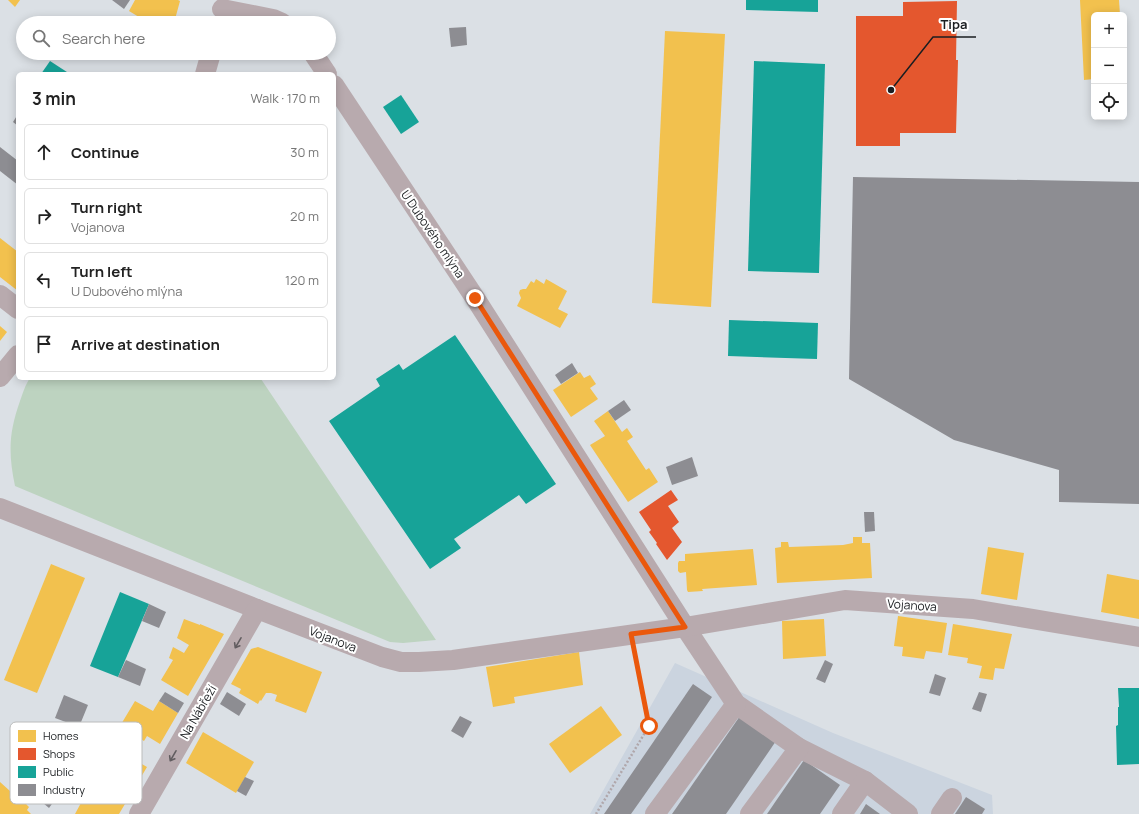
<!DOCTYPE html>
<meta charset="utf-8">
<style>
body{margin:0;font-family:Manrope,sans-serif;background:#f6f6f6;color:#222}
.controls{position:absolute;right:12px;top:12px;display:grid;overflow:hidden;border-radius:6px;box-shadow:0 2px 10px #0003}
.controls button{width:36px;height:36px;display:grid;place-items:center;padding:0;border:0;border-bottom:1px solid #e0e0e0;background:#fff;color:#222;font:20px sans-serif}
.stop{position:absolute;width:12px;height:12px;margin:-9px;border:3px solid #ea580c;border-radius:50%;background:#fff}
.stop.end{background:#ea580c;border-color:#fff;box-shadow:0 1px 4px #0008}
.list{margin:0;padding:0;list-style:none}
h2{display:flex;justify-content:space-between;align-items:center;height:52px;margin:0;padding:0 16px;font-size:17px}
h2 small{font-size:13px;font-weight:400;color:#767676}
.list li{display:grid;grid-template-columns:26px 1fr auto;gap:12px;align-items:center;box-sizing:border-box;height:56px;margin:0 8px 8px;padding:0 8px;border:1px solid #e0e0e0;border-radius:6px}
.list b{display:block;font-size:15px;white-space:nowrap}
.list p{margin:0;font-size:13px;white-space:nowrap;color:#767676}
.list em{font-size:13px;font-style:normal;color:#767676}
.icon{flex:none;width:22px;height:22px;fill:none;stroke:currentColor;stroke-width:2;stroke-linecap:round;stroke-linejoin:round}
.map{position:relative;flex:none;width:1139px;height:814px;overflow:hidden}
.search{position:absolute;background:#fff;box-shadow:0 2px 10px #0003;left:16px;top:16px;width:320px;height:44px;display:flex;align-items:center;gap:10px;box-sizing:border-box;padding:0 14px;border-radius:22px;color:#767676;font-size:15px}
.panel{position:absolute;background:#fff;box-shadow:0 2px 10px #0003;left:16px;top:72px;width:320px;height:308px;border-radius:6px}
.map>svg:first-child{display:block}
.built{fill:#cbd4df}
.green{fill:#bdd3c0}
.homes{fill:#f2c14e}
.shops{fill:#e4572e}
.public{fill:#17a398}
.industry{fill:#8d8d92}
.lines{fill:none;stroke-linecap:round;stroke-linejoin:round}
.path{stroke:#b0a7ab;stroke-width:2.5;stroke-dasharray:2 2;stroke-linecap:butt}
.minor{stroke:#b8aaae;stroke-width:20}
.oneway{stroke:#625d60}
.route{stroke:#ea580c;stroke-width:5}
.labels{text-anchor:middle;dominant-baseline:central;stroke-width:4;stroke-linejoin:round;paint-order:stroke}
.street-label{font-size:12px;fill:#1b1e21;stroke:#fff}
.key{fill:#fff;stroke:#bbbcbc;stroke-width:1}
.key-label{font-size:11px;fill:#1b1e21}
.leader{fill:none;stroke:#1b1e21;stroke-width:1.5}
.callout-dot{fill:#1b1e21;stroke:#fff;stroke-width:1.5}
.callout-label{font-size:13px;text-anchor:middle;font-weight:bold;fill:#1b1e21;stroke:#fff;stroke-width:4;stroke-linejoin:round;paint-order:stroke}
</style>
<div class="map">
<svg width="1139" height="814" viewBox="0 0 1139 814">
<rect width="100%" height="100%" fill="#dbe0e5"/>
<path class="built" d="M 675,663 L 833,733 L 992,795 L 993,814 L 590,814 Z"/>
<path class="green" d="M 30,378 L 259,378 L 261,379 L 436,640 L 403,643 L 390,642 L 139,538 L 15,486 C 8,453 9,432 20,401 C 23,393 25,385 30,378 Z"/>
<g class="homes">
<path d="M 8,0 L 20,0 L 15,7 Z"/>
<path d="M 135,0 L 178,0 L 180,1 L 174,23 L 149,23 L 129,11 Z"/>
<path d="M 1080,0 L 1119,0 L 1120,15 L 1094,15 L 1094,79 L 1084,80 Z"/>
<path d="M 665,31 L 725,34 L 711,307 L 652,303 Z"/>
<path d="M 0,238 L 18,252 L 18,291 L 0,277 Z"/>
<path d="M 536,279 L 544,284 L 546,279 L 567,291 L 558,309 L 568,314 L 560,328 L 517,306 L 521,298 L 519,293 L 520,290 L 523,289 L 526,289 L 531,281 L 534,283 Z"/>
<path d="M 0,326 L 7,332 L 0,341 Z"/>
<path d="M 580,372 L 584,378 L 590,375 L 596,384 L 590,388 L 598,399 L 571,417 L 553,390 Z"/>
<path d="M 608,411 L 622,432 L 627,428 L 633,437 L 627,441 L 646,470 L 649,468 L 658,482 L 628,502 L 590,445 L 605,436 L 594,421 Z"/>
<path d="M 853,537 L 862,537 L 862,543 L 870,543 L 872,578 L 777,583 L 775,548 L 781,547 L 781,542 L 788,542 L 789,547 L 843,545 L 853,543 Z"/>
<path d="M 988,547 L 1024,553 L 1017,600 L 981,594 Z"/>
<path d="M 753,549 L 757,585 L 702,589 L 703,591 L 688,592 L 687,590 L 686,572 L 680,573 L 678,571 L 678,563 L 679,561 L 685,561 L 685,554 Z"/>
<path d="M 51,564 L 85,578 L 37,693 L 4,680 Z"/>
<path d="M 1107,574 L 1139,580 L 1139,619 L 1101,612 Z"/>
<path d="M 898,616 L 947,623 L 942,653 L 926,651 L 924,659 L 902,656 L 903,647 L 894,646 Z"/>
<path d="M 184,619 L 200,625 L 200,624 L 224,634 L 188,696 L 161,680 L 173,660 L 169,658 L 173,647 L 184,653 L 189,645 L 177,638 Z"/>
<path d="M 824,619 L 826,656 L 783,659 L 782,621 Z"/>
<path d="M 953,624 L 1012,634 L 1004,669 L 995,668 L 993,680 L 979,678 L 982,666 L 967,663 L 968,658 L 948,655 Z"/>
<path d="M 258,647 L 322,672 L 306,713 L 275,701 L 277,695 L 271,693 L 266,693 L 261,701 L 260,700 L 258,704 L 239,693 L 241,689 L 231,684 L 251,649 Z"/>
<path d="M 579,652 L 583,685 L 514,697 L 515,703 L 493,707 L 486,667 Z"/>
<path d="M 135,701 L 153,711 L 159,701 L 178,713 L 160,744 L 147,736 L 144,741 L 139,738 L 137,742 L 117,731 Z"/>
<path d="M 601,706 L 622,735 L 570,773 L 549,744 Z"/>
<path d="M 203,732 L 254,762 L 236,793 L 186,763 Z"/>
<path d="M 109,745 L 147,767 L 119,814 L 75,814 L 82,801 L 77,798 L 83,789 L 88,792 L 108,757 L 104,754 Z"/>
<path d="M 0,782 L 10,791 L 15,784 L 31,798 L 26,804 L 29,807 L 27,810 L 31,814 L 0,814 Z"/>
</g>
<g class="shops">
<path d="M 957,1 L 956,60 L 958,60 L 956,133 L 900,133 L 900,146 L 856,146 L 856,16 L 903,16 L 903,2 Z"/>
<path d="M 671,490 L 678,500 L 668,506 L 679,522 L 672,528 L 682,542 L 667,560 L 656,544 L 657,543 L 649,532 L 651,530 L 639,512 Z"/>
</g>
<g class="public">
<path d="M 746,0 L 818,0 L 818,12 L 746,10 Z"/>
<path d="M 50,61 L 70,74 L 41,74 Z"/>
<path d="M 754,61 L 825,64 L 819,273 L 748,271 Z"/>
<path d="M 401,95 L 419,122 L 401,134 L 383,107 Z"/>
<path d="M 729,320 L 818,323 L 817,359 L 728,356 Z"/>
<path d="M 455,335 L 556,484 L 526,504 L 519,495 L 454,539 L 461,548 L 430,569 L 329,421 L 380,386 L 376,379 L 399,364 L 403,370 Z"/>
<path d="M 120,592 L 149,604 L 118,677 L 90,666 Z"/>
<path d="M 1118,688 L 1139,688 L 1139,764 L 1117,765 L 1116,726 L 1118,725 L 1118,707 L 1119,707 Z"/>
</g>
<g class="industry">
<path d="M 112,0 L 130,0 L 124,9 Z"/>
<path d="M 466,27 L 467,45 L 451,47 L 449,28 Z"/>
<path d="M 18,114 L 18,126 L 13,122 Z"/>
<path d="M 0,147 L 18,161 L 18,185 L 0,171 Z"/>
<path d="M 853,177 L 1139,182 L 1139,504 L 1059,502 L 1059,470 L 954,440 L 849,379 Z"/>
<path d="M 572,363 L 578,373 L 561,384 L 555,375 Z"/>
<path d="M 624,400 L 631,410 L 615,421 L 608,411 Z"/>
<path d="M 692,457 L 698,476 L 672,485 L 666,467 Z"/>
<path d="M 864,512 L 874,512 L 875,531 L 865,532 Z"/>
<path d="M 149,604 L 166,612 L 159,628 L 142,621 Z"/>
<path d="M 126,660 L 146,669 L 140,686 L 118,677 Z"/>
<path d="M 825,660 L 833,664 L 825,683 L 816,679 Z"/>
<path d="M 935,674 L 946,678 L 940,696 L 929,693 Z"/>
<path d="M 693,684 L 712,697 L 669,760 L 631,814 L 604,814 Z"/>
<path d="M 165,692 L 184,703 L 178,713 L 159,701 Z"/>
<path d="M 227,692 L 246,704 L 239,716 L 220,704 Z"/>
<path d="M 979,692 L 987,694 L 981,712 L 972,709 Z"/>
<path d="M 64,695 L 88,705 L 79,727 L 55,718 Z"/>
<path d="M 460,716 L 472,722 L 463,738 L 451,731 Z"/>
<path d="M 740,716 L 776,741 L 735,801 L 726,814 L 672,814 Z"/>
<path d="M 804,760 L 840,785 L 820,814 L 767,814 Z"/>
<path d="M 245,777 L 254,781 L 246,796 L 237,791 Z"/>
<path d="M 47,781 L 62,790 L 49,808 L 36,797 Z"/>
<path d="M 966,797 L 985,809 L 982,814 L 955,814 Z"/>
<path d="M 866,804 L 880,814 L 860,814 Z"/>
</g>
<g class="lines">
<path class="path" d="M 596,814 L 649,726 L 635,654"/>
<g class="minor">
<path d="M 222,9 L 273,19 L 282,23"/>
<path d="M 313,53 L 327,74"/>
<path d="M 205,74 L 211,53"/>
<path d="M 334,85 L 475,298 L 685,627 L 736,704 L 799,748 L 865,781 L 908,814"/>
<path d="M 0,295 L 18,309"/>
<path d="M 0,377 L 18,355"/>
<path d="M 0,508 L 257,609 L 382,657 L 401,662 L 419,662 L 453,660 L 685,627 L 845,600 L 973,609 L 1139,637"/>
<path d="M 139,814 L 257,609"/>
<path d="M 655,814 L 736,704"/>
<path d="M 750,814 L 799,748"/>
<path d="M 842,814 L 865,781"/>
<path d="M 941,814 L 952,798"/>
</g>
</g>
<defs><path id="oneway-shaft" d="M-6 0H5M1.5-3L5.5 0L1.5 3" fill="none" stroke-width="1.6" stroke-linecap="round" stroke-linejoin="round"/></defs>
<g class="oneway">
<use href="#oneway-shaft" transform="translate(238 643) rotate(120)"/>
<use href="#oneway-shaft" transform="translate(173 756) rotate(120)"/>
</g>
<g class="lines">
<path class="route" d="M 475,298 L 685,627 L 631,634 L 649,726"/>
</g>
<g class="labels">
<g class="street-label">
<text transform="translate(433 234) rotate(56)">U Dubového mlýna</text>
<text transform="translate(912 605) rotate(4)">Vojanova</text>
<text transform="translate(333 639) rotate(21)">Vojanova</text>
<text transform="translate(198 712) rotate(-60)">Na Nábřeží</text>
</g>
</g>
<rect x="10" y="722" width="132" height="82" rx="6" class="key"/>
<rect x="18" y="730" width="18" height="12" fill="#f2c14e"/>
<rect x="18" y="748" width="18" height="12" fill="#e4572e"/>
<rect x="18" y="766" width="18" height="12" fill="#17a398"/>
<rect x="18" y="784" width="18" height="12" fill="#8d8d92"/>
<g class="key-label">
<text x="43" y="740">Homes</text>
<text x="43" y="758">Shops</text>
<text x="43" y="776">Public</text>
<text x="43" y="794">Industry</text>
</g>
<path class="leader" d="M891 90L933 37H976"/>
<circle class="callout-dot" cx="891" cy="90" r="4"/>
<g class="callout-label">
<text x="954" y="29">Tipa</text>
</g>
</svg>
<div class="controls">
<button>+</button>
<button>−</button>
<button><svg class="icon" aria-label="locate" viewBox="0 0 24 24"><circle cx="12" cy="12" r="6"/><path d="M12 2v4M12 18v4M2 12h4M18 12h4"/></svg></button>
</div>
<div class="stop" style="left:649px;top:726px"></div>
<div class="stop end" style="left:475px;top:298px"></div>
<div class="search"><svg class="icon" aria-label="search" viewBox="0 0 24 24"><circle cx="10" cy="10" r="6"/><path d="M15 15l6 6"/></svg>Search here</div>
<section class="panel">
<h2>3 min<small>Walk · 170 m</small></h2>
<ul class="list">
<li><svg class="icon" aria-label="ahead" viewBox="0 0 24 24"><path d="M12 20V5M6 11l6-6 6 6"/></svg><div><b>Continue</b></div><em>30 m</em></li>
<li><svg class="icon" aria-label="right" viewBox="0 0 24 24"><path d="M7 20v-9h11M14 6l5 5-5 5"/></svg><div><b>Turn right</b><p>Vojanova</p></div><em>20 m</em></li>
<li><svg class="icon" aria-label="left" viewBox="0 0 24 24"><path d="M17 20v-9H6M10 6l-5 5 5 5"/></svg><div><b>Turn left</b><p>U Dubového mlýna</p></div><em>120 m</em></li>
<li><svg class="icon" aria-label="arrive" viewBox="0 0 24 24"><path d="M6 21V4h12l-3 4 3 4H6"/></svg><div><b>Arrive at destination</b></div></li>
</ul>
</section>
</div>
